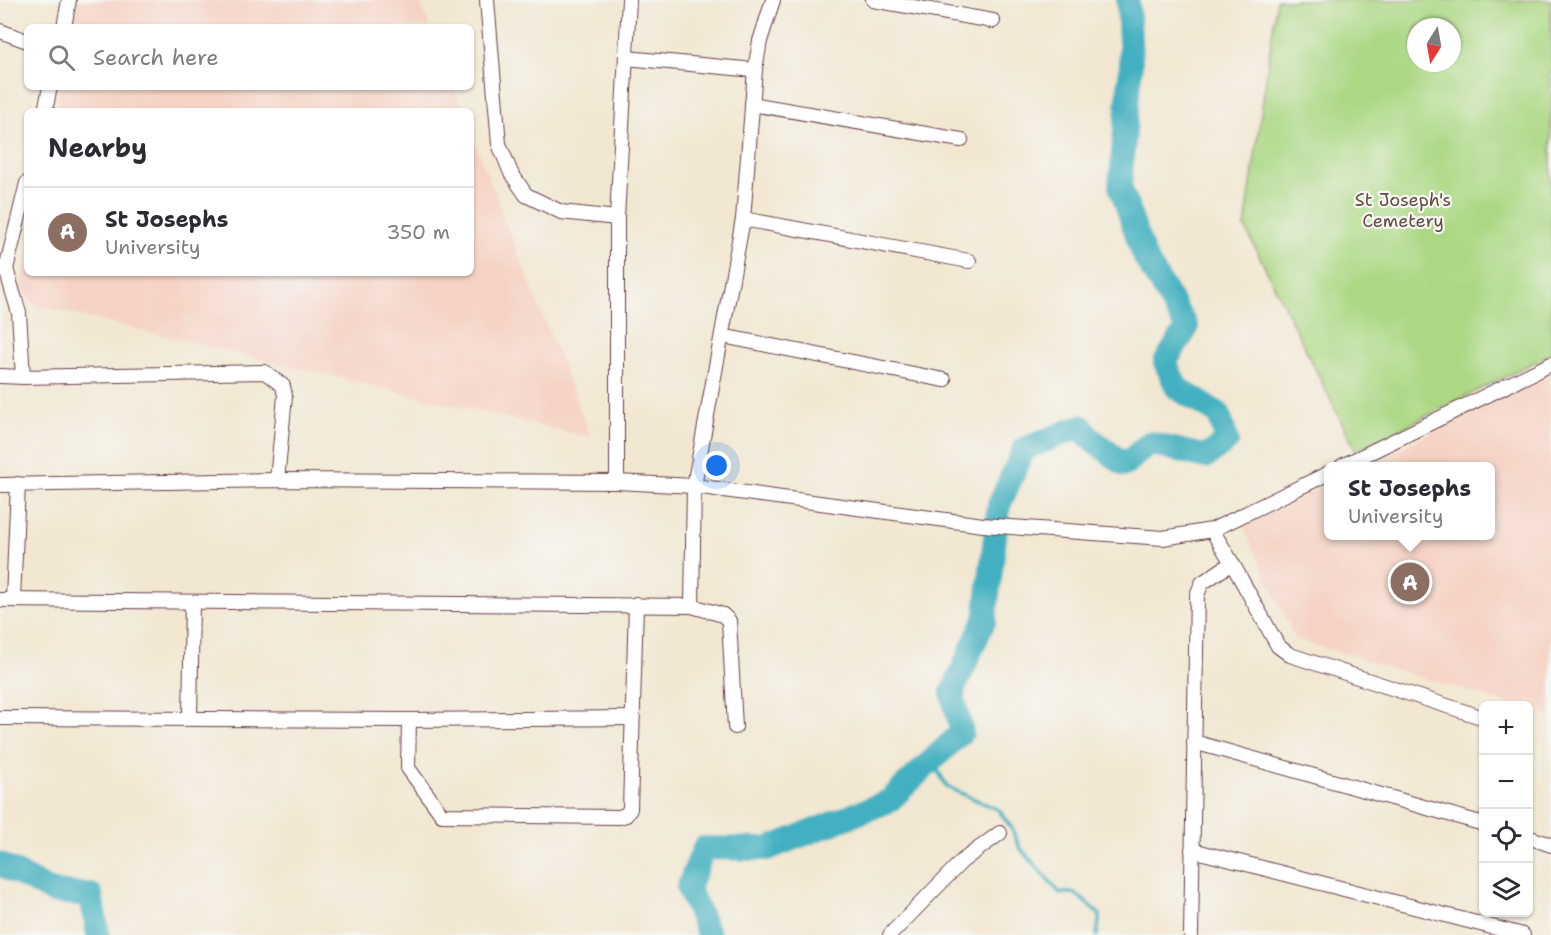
<!DOCTYPE html>
<meta charset="utf-8">
<style>
body{margin:0;font-family:"Shantell Sans",sans-serif;background:#f2f2f3;color:#2b2b33}
.controls{position:absolute;right:18px;bottom:18px;display:grid;overflow:hidden;border-radius:9px;box-shadow:0 2px 4px #0004}
.controls button{width:54px;height:54px;display:grid;place-items:center;padding:0;border:0;border-bottom:2px solid #e1e1e2;background:#fff;color:#2b2b33;font:30px sans-serif}
.compass{position:absolute;left:1407px;top:18px;width:54px;height:54px;border-radius:50%;background:#fff;box-shadow:0 2px 4px #0004;rotate:191deg}
.you{position:absolute;left:717px;top:466px;width:21px;height:21px;margin:-15px;border:4px solid #fff;border-radius:50%;background:#1a73e8;box-shadow:0 0 0 9px #1a73e833}
.badge{display:grid;place-items:center;width:39px;height:39px;border-radius:50%;background:#0b8043;color:#fff;font-size:20px;font-weight:700}
.pin{position:absolute;translate:-50% -50%;border:3px solid #fff;box-shadow:0 2px 6px #0006}
.popup{position:absolute;left:1324px;top:462px;width:171px;height:78px;box-sizing:border-box;display:grid;place-content:center;border-radius:9px;background:#fff;filter:drop-shadow(0 2px 4px #0005);font-size:20px;white-space:nowrap;color:#7c7c81}
.popup b{font-size:22px;color:#2b2b33}
.popup::after{content:'';position:absolute;left:50%;top:100%;margin-left:-12px;border:12px solid transparent;border-top-color:#fff}
.list{margin:0;padding:0;list-style:none}
h2{display:flex;justify-content:space-between;align-items:center;height:78px;margin:0;padding:0 24px;font-size:26px}
h2 small{font-size:20px;font-weight:400;color:#7c7c81}
.list li{display:grid;grid-template-columns:39px 1fr auto;gap:18px;align-items:center;box-sizing:border-box;height:90px;padding:0 24px;border-top:2px solid #e1e1e2}
.list b{display:block;font-size:22px;white-space:nowrap}
.list p{margin:0;font-size:20px;white-space:nowrap;color:#7c7c81}
.list em{font-size:20px;font-style:normal;color:#7c7c81}
.icon{flex:none;width:33px;height:33px;fill:none;stroke:currentColor;stroke-width:2;stroke-linecap:round;stroke-linejoin:round}
.map{position:relative;flex:none;width:1551px;height:935px;overflow:hidden}
.search{position:absolute;background:#fff;box-shadow:0 2px 4px #0004;left:24px;top:24px;width:450px;height:66px;display:flex;align-items:center;gap:15px;box-sizing:border-box;padding:0 21px;border-radius:9px;color:#7c7c81;font-size:22px}
.panel{position:absolute;background:#fff;box-shadow:0 2px 4px #0004;left:24px;top:108px;width:450px;height:168px;border-radius:9px}
.map>svg:first-child{display:block}
.built{fill:#f6d2c4}
.green{fill:#acd884;stroke:#7b7c58;stroke-width:1.5;fill-rule:evenodd}
.lines{fill:none;stroke-linecap:round;stroke-linejoin:round}
.stream{stroke:#43b0c0;stroke-width:4}
.river{stroke:#43b0c0;stroke-width:24}
.minor-casing{stroke:#633d44;stroke-width:16}
.minor{stroke:#fff;stroke-width:14}
.labels{text-anchor:middle;dominant-baseline:central;stroke-width:4.5;stroke-linejoin:round;paint-order:stroke}
.park-label{font-size:18px;fill:#624d41;stroke:#f6f6f2}
</style>
<div class="map">
<svg width="1551" height="935" viewBox="0 0 1551 935">
<rect width="100%" height="100%" fill="#f6f6f2"/>
<filter id="ink" filterUnits="userSpaceOnUse"><feTurbulence type="fractalNoise" baseFrequency=".0167" numOctaves="2"/><feDisplacementMap in="SourceGraphic" scale="12" xChannelSelector="R" yChannelSelector="G"/><feConvolveMatrix kernelMatrix="1 2 1 2 8 2 1 2 1" color-interpolation-filters="sRGB"/></filter>
<filter id="wash" filterUnits="userSpaceOnUse"><feTurbulence type="fractalNoise" baseFrequency=".008" numOctaves="4" result="noise"/><feDisplacementMap in="SourceGraphic" scale="24" xChannelSelector="R" yChannelSelector="G"/><feGaussianBlur stdDeviation="1.35" result="paint"/><feColorMatrix in="noise" values="0 0 0 0 0 0 0 0 0 0 0 0 0 0 0 0 0 1.4 0 .05"/><feComposite in="paint" operator="in"/></filter>
<g filter="url(#wash)">
<rect width="100%" height="100%" fill="#f2e7d1"/>
<g class="built">
<path d="M 78,0 L 419,0 L 430,27 L 72,27 Z"/>
<path d="M 60,87 L 453,87 L 463,111 L 55,111 Z"/>
<path d="M 471,133 L 591,438 L 35,305 L 20,288 L 27,252 L 27,273 L 471,273 Z"/>
<path d="M 1551,375 L 1551,717 L 1529,710 L 1528,706 L 1512,705 L 1295,639 L 1243,526 L 1329,484 L 1329,536 L 1491,536 L 1491,466 L 1364,466 Z"/>
</g>
<path class="green" d="M 1277,0 L 1551,0 L 1551,354 L 1356,451 L 1245,227 ZM 1416,27 L 1452,27 L 1452,63 L 1416,63 Z"/>
<g class="lines">
<path class="stream" d="M 932,760 L 947,787 L 999,810 L 1012,829 L 1020,848 L 1060,893 L 1075,893 L 1100,915 L 1097,935"/>
<g class="river">
<path d="M 0,864 L 53,892 L 91,895 L 98,935"/>
<path d="M 709,935 L 688,888 L 704,848 L 767,849 L 889,801 L 962,732 L 952,693 L 985,619 L 999,505 L 1024,449 L 1082,426 L 1089,437 L 1125,465 L 1149,443 L 1206,457 L 1227,441 L 1219,414 L 1177,388 L 1165,362 L 1187,328 L 1144,256 L 1120,186 L 1131,64 L 1128,0"/>
</g>
</g>
</g>
<g filter="url(#ink)">
<g class="lines">
<defs>
<g id="minor">
<path d="M 487,0 L 499,144 L 511,173 L 526,195 L 561,212 L 617,218"/>
<path d="M 873,0 L 993,21"/>
<path d="M 64,27 L 69,0"/>
<path d="M 0,31 L 27,41"/>
<path d="M 626,58 L 755,70"/>
<path d="M 752,104 L 961,140"/>
<path d="M 45,111 L 50,87"/>
<path d="M 743,219 L 969,261"/>
<path d="M 0,268 L 6,269 L 19,313 L 23,377 L 0,376"/>
<path d="M 6,269 L 27,183"/>
<path d="M 722,336 L 944,380"/>
<path d="M 23,377 L 265,372 L 283,386 L 285,396 L 277,480"/>
<path d="M 1342,466 L 1551,364"/>
<path d="M 617,482 L 617,218 L 629,0"/>
<path d="M 0,485 L 277,480 L 617,482 L 694,486 L 983,525 L 1163,538 L 1212,530 L 1329,473"/>
<path d="M 1232,563 L 1278,646 L 1290,655 L 1484,718"/>
<path d="M 0,600 L 692,606"/>
<path d="M 13,600 L 18,484"/>
<path d="M 190,717 L 192,604"/>
<path d="M 0,718 L 409,720 L 408,768 L 442,815 L 619,817 L 626,815 L 630,809 L 636,604"/>
<path d="M 409,720 L 632,718"/>
<path d="M 735,727 L 729,621 L 723,615 L 692,606 L 694,486 L 743,219 L 755,70 L 760,41 L 773,0"/>
<path d="M 1194,742 L 1484,824"/>
<path d="M 1528,837 L 1551,845"/>
<path d="M 1192,850 L 1523,935"/>
<path d="M 890,935 L 962,861 L 1000,833"/>
<path d="M 1191,935 L 1197,595 L 1202,583 L 1232,563 L 1212,530"/>
</g>
</defs>
<use href="#minor" class="minor-casing"/>
<use href="#minor" class="minor"/>
</g>
</g>
<g class="labels">
<g class="park-label">
<text x="1403" y="200">St Joseph's<tspan x="1403" dy="21">Cemetery</tspan></text>
</g>
</g>
</svg>
<div class="controls">
<button>+</button>
<button>−</button>
<button><svg class="icon" aria-label="locate" viewBox="0 0 24 24"><circle cx="12" cy="12" r="6"/><path d="M12 2v4M12 18v4M2 12h4M18 12h4"/></svg></button>
<button><svg class="icon" aria-label="layers" viewBox="0 0 24 24"><path d="M12 4l9 5-9 5-9-5zM3 14l9 5 9-5"/></svg></button>
</div>
<svg class="compass" viewBox="-18 -18 36 36"><path d="M0-13l5 13h-10z" fill="#e53935"/><path d="M0 13l5-13h-10z" fill="#7c7c81"/></svg>
<div class="you"></div>
<div class="pin badge" style="left:1410px;top:582px;background:#8d6e63">A</div>
<div class="popup"><b>St Josephs</b>University</div>
<div class="search"><svg class="icon" aria-label="search" viewBox="0 0 24 24"><circle cx="10" cy="10" r="6"/><path d="M15 15l6 6"/></svg>Search here</div>
<section class="panel">
<h2>Nearby<small></small></h2>
<ul class="list">
<li><span class="badge" style="background:#8d6e63">A</span><div><b>St Josephs</b><p>University</p></div><em>350 m</em></li>
</ul>
</section>
</div>
